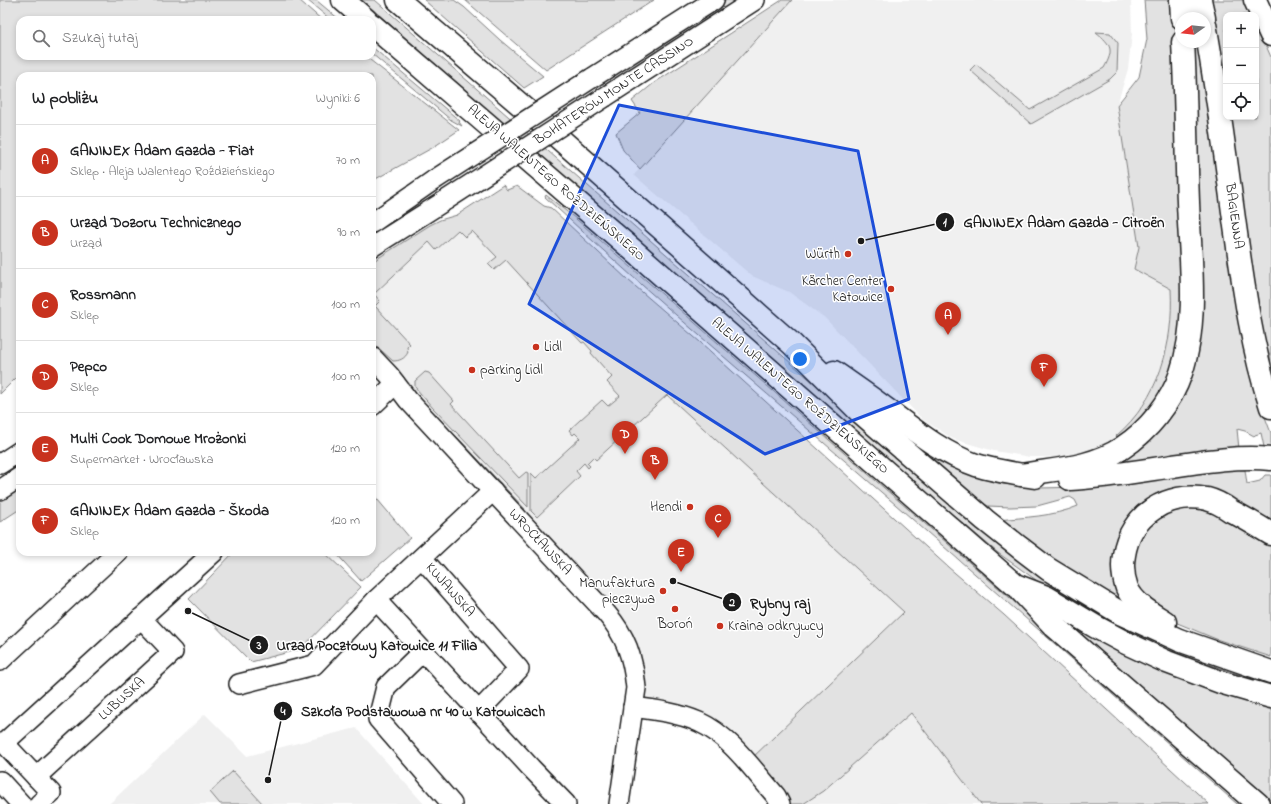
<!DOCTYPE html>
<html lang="pl">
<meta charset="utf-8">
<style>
body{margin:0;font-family:"Indie Flower",sans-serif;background:#f6f6f6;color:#202124}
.controls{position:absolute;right:12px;top:12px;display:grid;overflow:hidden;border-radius:8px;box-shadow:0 2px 6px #0003}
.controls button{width:36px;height:36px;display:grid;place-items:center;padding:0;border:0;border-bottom:1px solid #e0e0e0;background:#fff;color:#202124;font:20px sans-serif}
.compass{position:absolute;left:1175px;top:12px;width:36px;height:36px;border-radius:50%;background:#fff;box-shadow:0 2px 6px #0003;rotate:255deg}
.you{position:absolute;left:800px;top:359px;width:14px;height:14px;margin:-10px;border:3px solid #fff;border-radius:50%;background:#1a73e8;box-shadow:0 0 0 6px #1a73e833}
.badge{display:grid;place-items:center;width:26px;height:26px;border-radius:50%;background:#c8321e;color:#fff;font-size:13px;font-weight:700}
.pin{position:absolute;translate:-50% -33px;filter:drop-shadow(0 1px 2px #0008)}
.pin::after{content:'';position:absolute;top:21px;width:14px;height:12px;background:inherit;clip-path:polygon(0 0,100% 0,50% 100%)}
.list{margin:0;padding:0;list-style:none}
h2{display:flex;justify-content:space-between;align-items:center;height:52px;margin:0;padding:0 16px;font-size:17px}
h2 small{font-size:13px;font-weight:400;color:#757577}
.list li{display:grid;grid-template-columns:26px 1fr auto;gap:12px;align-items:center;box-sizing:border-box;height:72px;padding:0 16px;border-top:1px solid #e0e0e0}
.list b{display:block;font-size:15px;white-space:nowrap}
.list p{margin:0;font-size:13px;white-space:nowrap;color:#757577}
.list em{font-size:13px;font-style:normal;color:#757577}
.icon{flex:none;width:22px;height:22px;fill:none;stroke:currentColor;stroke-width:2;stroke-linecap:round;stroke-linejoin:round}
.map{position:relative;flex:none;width:1271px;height:804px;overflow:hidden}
.search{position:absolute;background:#fff;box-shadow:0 2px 6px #0003;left:16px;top:16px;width:360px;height:44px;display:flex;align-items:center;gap:10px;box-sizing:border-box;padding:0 14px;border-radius:12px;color:#757577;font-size:15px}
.panel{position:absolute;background:#fff;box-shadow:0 2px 6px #0003;left:16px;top:72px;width:360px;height:484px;border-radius:12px}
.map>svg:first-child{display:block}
.built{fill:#f0f0f0}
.green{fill:#e2e2e2;stroke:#7f7f7f}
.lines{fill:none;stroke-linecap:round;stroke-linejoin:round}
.minor-casing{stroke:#1c1c1c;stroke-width:22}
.major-casing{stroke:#1c1c1c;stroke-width:25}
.highway-casing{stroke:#1c1c1c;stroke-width:25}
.minor{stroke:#fff;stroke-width:19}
.major{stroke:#fff;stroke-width:22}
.highway{stroke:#fff;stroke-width:22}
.minor-bridge-casing{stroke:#1c1c1c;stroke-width:22;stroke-linecap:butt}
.minor-bridge{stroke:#fff;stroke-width:19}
.marked{fill:#1d4ed8;fill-opacity:0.2;stroke:#1d4ed8;stroke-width:3;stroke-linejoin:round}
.poi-dot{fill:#c8321e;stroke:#fff;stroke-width:1.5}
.labels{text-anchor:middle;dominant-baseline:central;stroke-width:3;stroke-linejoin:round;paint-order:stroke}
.street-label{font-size:14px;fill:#1c1c1c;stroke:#fff}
.poi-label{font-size:14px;fill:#1c1c1c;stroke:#fff;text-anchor:end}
.leader{fill:none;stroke:#1c1c1c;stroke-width:1.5}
.callout-dot{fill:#1c1c1c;stroke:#fff;stroke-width:1.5}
.mark-label{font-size:12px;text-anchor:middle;font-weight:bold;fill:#fff}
.callout-label{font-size:15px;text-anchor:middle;font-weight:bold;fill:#1c1c1c;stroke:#fff;stroke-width:3;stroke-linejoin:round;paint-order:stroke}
</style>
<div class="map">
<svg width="1271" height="804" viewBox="0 0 1271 804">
<rect width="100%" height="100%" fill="#fff"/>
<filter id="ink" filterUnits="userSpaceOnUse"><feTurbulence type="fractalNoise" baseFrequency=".025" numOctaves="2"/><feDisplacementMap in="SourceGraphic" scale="8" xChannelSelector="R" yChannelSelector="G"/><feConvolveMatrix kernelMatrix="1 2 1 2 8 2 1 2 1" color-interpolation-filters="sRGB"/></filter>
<g filter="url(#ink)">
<g class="built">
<path d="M 792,0 L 1131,0 L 1132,34 L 1128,69 L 1117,105 L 1139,247 L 1134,269 L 1171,289 L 1171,314 L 1170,328 L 1164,359 L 1154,385 L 1141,410 L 1126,428 L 1116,436 L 1102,445 L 1083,452 L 1058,457 L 1030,457 L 994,451 L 953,439 L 922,419 L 825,318 L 789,292 L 752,276 L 634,175 Z"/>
<path d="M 463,212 L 582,343 L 584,342 L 592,352 L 662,390 L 904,612 L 750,760 L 651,702 L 646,698 L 643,693 L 642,669 L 386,360 L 372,347 L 372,256 L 428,220 L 431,224 L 440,220 L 457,215 Z"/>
<path d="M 911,713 L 981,804 L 803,804 L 823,791 Z"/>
<path d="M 205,714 L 247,756 L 356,728 L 424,804 L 109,804 Z"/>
</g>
<g class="green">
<path d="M 0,0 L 299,0 L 322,20 L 20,20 L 20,56 L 365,56 L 459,130 L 432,148 L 372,181 L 372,76 L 20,76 L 20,374 L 0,394 Z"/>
<path d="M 307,0 L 316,0 L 340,20 L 331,20 Z"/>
<path d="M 362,0 L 375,0 L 870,432 L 1180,651 L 1214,666 L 1271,685 L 1271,689 L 1174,657 L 1060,597 L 998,553 L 932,497 Z"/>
<path d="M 424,0 L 454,0 L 464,7 L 500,40 L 543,76 L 524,88 Z"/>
<path d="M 465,0 L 654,0 L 546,70 Z"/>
<path d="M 727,0 L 741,0 L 605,88 L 601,81 Z"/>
<path d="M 782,0 L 792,0 L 640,169 L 623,150 L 616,133 L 640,113 L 632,101 L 654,83 Z"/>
<path d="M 1144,0 L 1175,0 L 1184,308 L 1180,349 L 1161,397 L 1119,441 L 1116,436 C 1159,399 1174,344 1171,289 L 1134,269 L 1139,247 L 1117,105 L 1139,77 L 1147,39 Z"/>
<path d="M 1208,0 L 1245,0 L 1252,15 L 1226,15 L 1226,98 Z"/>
<path d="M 1256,23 L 1271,57 L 1271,377 L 1262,343 L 1229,117 L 1256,117 Z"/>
<path d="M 1096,32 L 1110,33 L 1118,43 L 1117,72 L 1110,79 L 1031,124 L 970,70 L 976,64 L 1030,110 L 1104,68 C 1114,50 1112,45 1096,32 Z"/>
<path d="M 1191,42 L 1200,42 L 1262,409 L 1271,433 L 1271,448 L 1264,447 L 1261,433 L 1255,435 L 1254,436 L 1245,431 L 1237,429 L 1239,449 L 1146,461 L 1108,464 L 1179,394 Z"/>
<path d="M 372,47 L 460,121 L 459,122 L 462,126 L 451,120 L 372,54 Z"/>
<path d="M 503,185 L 507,190 L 517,186 L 544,206 L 551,208 L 628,280 L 700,342 L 948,567 L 1004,615 L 1209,804 L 981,804 L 911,713 L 823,791 L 803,804 L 789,804 L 785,792 L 750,760 L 904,612 L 667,395 L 596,460 L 593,457 L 587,463 L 590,466 L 588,468 L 584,463 L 576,471 L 580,476 L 537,517 L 531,511 L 531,473 L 536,478 L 580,438 L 575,433 L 573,435 L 569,430 L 602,400 L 608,406 L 620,396 L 607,382 L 612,377 L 591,353 L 592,351 L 584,342 L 582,343 L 506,260 L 494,270 L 488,264 L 497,257 L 472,231 L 465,237 L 458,230 L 436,250 L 429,242 L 374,294 L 380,301 L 375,306 L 410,344 L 407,347 L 408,352 C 405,359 399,361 393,361 L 372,342 L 372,302 L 374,300 L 372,298 L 372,262 L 430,225 L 440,220 L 457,215 Z"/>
<path d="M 546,195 L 576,219 L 1246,804 L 1237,804 C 1126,706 1015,609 903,511 C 783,407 662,306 545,197 Z"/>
<path d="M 425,372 L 429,373 L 454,401 L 451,404 L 519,478 L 526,472 L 528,473 L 528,507 L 432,407 L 415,387 L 415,381 Z"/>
<path d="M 417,399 L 421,399 L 435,416 L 460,440 L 525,509 L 522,512 Z"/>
<path d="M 926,455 L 950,467 L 976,477 L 1003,484 L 1040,488 L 1082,487 L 1240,466 L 1240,470 L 1245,470 L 1247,484 L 1260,481 L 1265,475 L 1271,475 L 1271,523 L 1226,498 L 1145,504 L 1123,602 L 1064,569 L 998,520 C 1025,517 1052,517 1078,506 L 1075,500 L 1070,497 L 1037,506 L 1010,507 L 988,506 L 974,498 Z"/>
<path d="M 20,486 L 20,509 L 0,522 L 0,499 Z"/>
<path d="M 372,493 L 410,538 L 361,581 L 335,552 L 372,552 Z"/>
<path d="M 1186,506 L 1217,512 L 1271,542 L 1271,657 L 1216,639 L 1170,620 L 1154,610 L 1135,583 L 1133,552 L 1151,520 Z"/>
<path d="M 234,552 L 324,552 L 361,587 L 301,649 L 251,662 L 189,599 Z"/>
<path d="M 1069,624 L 1271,706 L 1271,804 L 1152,701 Z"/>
<path d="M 233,771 L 263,804 L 220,804 L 210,792 Z"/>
</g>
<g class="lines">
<defs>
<g id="minor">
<path d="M 592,78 L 714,0"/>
<path d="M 605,97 L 755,0"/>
<path d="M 372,223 L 434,180"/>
<path d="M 372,247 L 446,200"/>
<path d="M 372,357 L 389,375 L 408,400 L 606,613 C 626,636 633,657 636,688 L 619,804"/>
<path d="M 372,406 L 389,390 L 395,383"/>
<path d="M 0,464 L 20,451"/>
<path d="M 0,490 L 20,477"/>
<path d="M 493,491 L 376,600 L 531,768 L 566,804"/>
<path d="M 422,558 L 519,669 L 478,712"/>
<path d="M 423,651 L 386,687 L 378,719 L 452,804"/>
<path d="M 0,661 L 118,552"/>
<path d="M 239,684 L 314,665 L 376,600"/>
<path d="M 633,707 C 656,710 678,713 699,722 C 730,736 753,770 776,796 L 780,804"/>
<path d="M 36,777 L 173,652 L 141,618"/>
<path d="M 0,781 L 21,804"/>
<path d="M 39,804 L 51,793 L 4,743 L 214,552"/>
</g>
<g id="major">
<path d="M 1200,0 L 1204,18"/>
<path d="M 1255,0 L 1271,35"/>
<path d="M 1205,24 C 1217,89 1225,154 1234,219 C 1243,283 1251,346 1271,407"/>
</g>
<g id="highway">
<path d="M 343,0 L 366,20"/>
<path d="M 398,0 L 543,124 L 792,344 L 859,411 L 985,520 L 1019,547 L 1048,569 L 1122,614 L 1179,640 L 1271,672"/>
<path d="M 1181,0 L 1182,18"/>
<path d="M 372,25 L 634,251 L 1015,585 L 1046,597 L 1096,627 L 1124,642 L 1167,662 L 1223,683 L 1271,697"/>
<path d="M 834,372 C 851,384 869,396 886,409 C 914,430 942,453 976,465 C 995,471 1016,474 1035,477"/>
<path d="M 1021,475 C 1055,469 1092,468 1122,448 C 1148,431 1171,403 1181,373 C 1199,321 1190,257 1188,202 C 1186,149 1186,95 1183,42"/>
<path d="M 1070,479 C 1104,477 1139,471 1173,466 C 1206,461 1238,456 1271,459"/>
<path d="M 1021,591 L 1053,625 L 1258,804"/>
<path d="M 1165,622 C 1151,613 1134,604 1127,588 C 1123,577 1122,566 1124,555 C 1130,515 1168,491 1207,499 C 1215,501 1224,506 1231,511 C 1245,518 1258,526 1271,534"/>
</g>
</defs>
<use href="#minor" class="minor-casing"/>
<use href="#major" class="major-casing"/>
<use href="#highway" class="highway-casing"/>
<use href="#minor" class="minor"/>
<use href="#major" class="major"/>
<use href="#highway" class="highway"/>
<defs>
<g id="minor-bridge">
<path d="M 434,180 L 592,78"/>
<path d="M 446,200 L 605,97"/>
</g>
</defs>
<use href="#minor-bridge" class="minor-bridge-casing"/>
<use href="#minor-bridge" class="minor-bridge"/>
</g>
</g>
<path class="marked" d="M 619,105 L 858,151 L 909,399 L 765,454 L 529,304 Z"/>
<g class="poi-dot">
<circle cx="848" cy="254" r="4"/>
<circle cx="891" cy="289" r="4"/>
<circle cx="536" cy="347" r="4"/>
<circle cx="472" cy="370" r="4"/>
<circle cx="690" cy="507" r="4"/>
<circle cx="663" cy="591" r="4"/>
<circle cx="675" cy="609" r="4"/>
<circle cx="720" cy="626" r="4"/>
</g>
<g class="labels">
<g class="street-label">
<text transform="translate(614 91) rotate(-33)">BOHATERÓW MONTE CASSINO</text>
<text transform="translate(556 183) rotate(41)">ALEJA WALENTEGO ROŹDZIEŃSKIEGO</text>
<text transform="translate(1234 216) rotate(82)">BAGIENNA</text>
<text transform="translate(800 396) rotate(41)">ALEJA WALENTEGO ROŹDZIEŃSKIEGO</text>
<text transform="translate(540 542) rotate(47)">WROCŁAWSKA</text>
<text transform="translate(450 590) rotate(49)">KUJAWSKA</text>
<text transform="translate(122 699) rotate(-42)">LUBUSKA</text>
</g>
<g class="poi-label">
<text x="840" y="254">Würth</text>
<text x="883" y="281">Kärcher Center<tspan x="883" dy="16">Katowice</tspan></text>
<text x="544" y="347" text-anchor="start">Lidl</text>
<text x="480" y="370" text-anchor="start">parking Lidl</text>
<text x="682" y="507">Hendi</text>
<text x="655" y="583">Manufaktura<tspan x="655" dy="16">pieczywa</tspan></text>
<text x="675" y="624" text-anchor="middle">Boroń</text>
<text x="728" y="626" text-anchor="start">Kraina odkrywcy</text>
</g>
</g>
<path class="leader" d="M861 241L945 222M673 581L732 602M188 611L259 645M268 780L283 711"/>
<g class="callout-dot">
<circle cx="861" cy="241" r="4"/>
<circle cx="673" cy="581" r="4"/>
<circle cx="188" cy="611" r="4"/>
<circle cx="268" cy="780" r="4"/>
<circle cx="945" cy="222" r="10"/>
<circle cx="732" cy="602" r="10"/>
<circle cx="259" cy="645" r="10"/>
<circle cx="283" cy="711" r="10"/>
</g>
<g class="mark-label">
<text x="945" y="226">1</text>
<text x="732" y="606">2</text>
<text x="259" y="649">3</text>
<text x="283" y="715">4</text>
</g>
<g class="callout-label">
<text x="1064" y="227">GANINEX Adam Gazda - Citroën</text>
<text x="780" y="608">Rybny raj</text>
<text x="377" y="650">Urząd Pocztowy Katowice 11 Filia</text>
<text x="423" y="716">Szkoła Podstawowa nr 40 w Katowicach</text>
</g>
</svg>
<div class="controls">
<button>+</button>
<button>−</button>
<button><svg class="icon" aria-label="locate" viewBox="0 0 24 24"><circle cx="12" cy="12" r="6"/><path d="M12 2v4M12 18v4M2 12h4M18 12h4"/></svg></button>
</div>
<svg class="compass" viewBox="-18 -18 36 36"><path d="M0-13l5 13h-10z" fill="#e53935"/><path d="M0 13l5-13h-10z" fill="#757577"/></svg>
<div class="you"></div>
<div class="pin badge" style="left:948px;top:335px">A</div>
<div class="pin badge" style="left:655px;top:480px">B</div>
<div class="pin badge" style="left:718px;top:538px">C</div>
<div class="pin badge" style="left:625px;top:454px">D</div>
<div class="pin badge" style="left:681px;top:572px">E</div>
<div class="pin badge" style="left:1044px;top:387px">F</div>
<div class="search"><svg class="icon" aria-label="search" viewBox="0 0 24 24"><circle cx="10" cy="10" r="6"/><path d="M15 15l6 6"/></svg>Szukaj tutaj</div>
<section class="panel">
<h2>W pobliżu<small>Wyniki: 6</small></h2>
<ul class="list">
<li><span class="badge">A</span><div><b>GANINEX Adam Gazda - Fiat</b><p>Sklep · Aleja Walentego Roździeńskiego</p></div><em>70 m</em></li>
<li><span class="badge">B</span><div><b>Urząd Dozoru Technicznego</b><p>Urząd</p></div><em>90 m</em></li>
<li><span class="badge">C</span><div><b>Rossmann</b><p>Sklep</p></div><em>100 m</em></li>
<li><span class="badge">D</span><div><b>Pepco</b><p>Sklep</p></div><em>100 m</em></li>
<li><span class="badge">E</span><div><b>Multi Cook Domowe Mrożonki</b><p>Supermarket · Wrocławska</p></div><em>120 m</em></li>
<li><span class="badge">F</span><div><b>GANINEX Adam Gazda - Škoda</b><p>Sklep</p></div><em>120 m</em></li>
</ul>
</section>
</div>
